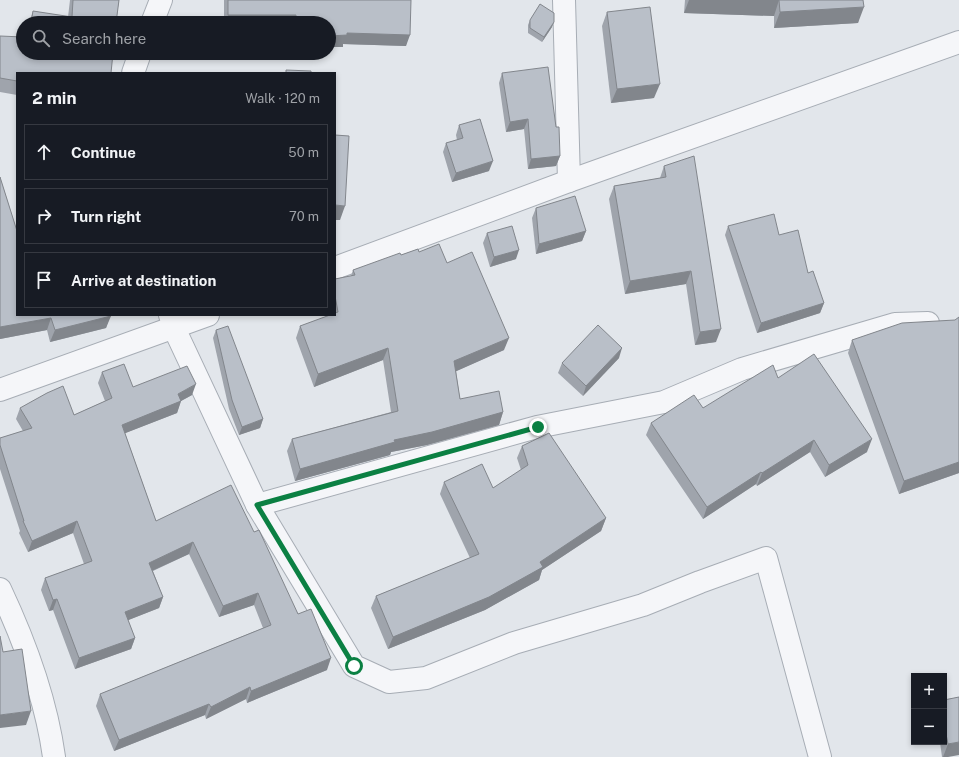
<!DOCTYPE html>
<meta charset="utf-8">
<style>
body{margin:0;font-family:"Public Sans",sans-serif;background:#20242c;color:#f1f3f6}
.controls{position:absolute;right:12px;bottom:12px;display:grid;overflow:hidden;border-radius:0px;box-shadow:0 2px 6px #0003}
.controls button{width:36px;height:36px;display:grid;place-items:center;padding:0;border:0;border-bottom:1px solid #363941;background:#171b24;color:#f1f3f6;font:20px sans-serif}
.stop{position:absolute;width:12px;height:12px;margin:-9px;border:3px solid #0b8043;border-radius:50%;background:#fff}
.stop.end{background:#0b8043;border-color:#fff;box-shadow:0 1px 4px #0008}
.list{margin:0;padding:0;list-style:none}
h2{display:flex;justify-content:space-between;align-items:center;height:52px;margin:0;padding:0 16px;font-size:17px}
h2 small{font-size:13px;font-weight:400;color:#9ea1a6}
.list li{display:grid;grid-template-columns:26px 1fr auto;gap:12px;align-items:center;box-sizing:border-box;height:56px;margin:0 8px 8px;padding:0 8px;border:1px solid #363941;border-radius:0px}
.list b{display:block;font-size:15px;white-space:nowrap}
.list em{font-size:13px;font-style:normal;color:#9ea1a6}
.icon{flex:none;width:22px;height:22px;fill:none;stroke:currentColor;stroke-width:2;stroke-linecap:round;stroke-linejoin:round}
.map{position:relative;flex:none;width:959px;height:757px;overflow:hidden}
.search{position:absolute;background:#171b24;box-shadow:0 2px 6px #0003;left:16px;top:16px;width:320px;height:44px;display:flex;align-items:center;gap:10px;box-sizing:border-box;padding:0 14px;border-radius:22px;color:#9ea1a6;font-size:15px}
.panel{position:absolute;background:#171b24;box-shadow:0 2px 6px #0003;left:16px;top:72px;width:320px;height:244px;border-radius:0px}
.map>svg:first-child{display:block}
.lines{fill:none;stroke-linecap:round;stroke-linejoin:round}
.street-casing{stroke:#a7adb5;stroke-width:24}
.street{stroke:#f5f6f9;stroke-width:22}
.wall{fill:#9fa4ac}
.shaded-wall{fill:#82868c}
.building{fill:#b9bfc8;stroke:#82868c}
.route{stroke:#0b8043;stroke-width:5}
</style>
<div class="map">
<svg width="959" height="757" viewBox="0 0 959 757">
<rect width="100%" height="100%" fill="#e2e6eb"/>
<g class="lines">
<defs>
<g id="street">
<path d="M 564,0 L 569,181"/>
<path d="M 152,23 L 161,0"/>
<path d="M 133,73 L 140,53"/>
<path d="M 335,268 L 569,181 L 959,42"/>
<path d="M 170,315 L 174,328 L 257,505 L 354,666 L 389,682 L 426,678 L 514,643 L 643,605 L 700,582 L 766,558 L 820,757"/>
<path d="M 0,390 L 208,315"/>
<path d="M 257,505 L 537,427 L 664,402 L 742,369 L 895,324 L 928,323"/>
<path d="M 0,589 C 25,642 46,699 54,757"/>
</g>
</defs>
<use href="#street" class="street-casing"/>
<use href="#street" class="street"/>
</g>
<g class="wall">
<path d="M 70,0 L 119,0 L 116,23 L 29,23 L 33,11 L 68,17 Z"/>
<path d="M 224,0 L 411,0 L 406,46 L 343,44 L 343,47 L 329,47 L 329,23 L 224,23 Z"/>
<path d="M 685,0 L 863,0 L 858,23 L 774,28 L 774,16 L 684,13 Z"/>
<path d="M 607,12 L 654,98 L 611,103 L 602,26 Z"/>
<path d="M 530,20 L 552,27 L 542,42 L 528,33 L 528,25 Z"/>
<path d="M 0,36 L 17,73 L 17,95 L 0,92 Z"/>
<path d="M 502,73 L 560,156 L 556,166 L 528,169 L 524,129 L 506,132 L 499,83 Z"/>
<path d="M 459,125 L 489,171 L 452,182 L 443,152 L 446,143 L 457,140 L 456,135 Z"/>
<path d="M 664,166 L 716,342 L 695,345 L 686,284 L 625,294 L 609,199 L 614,186 L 660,178 Z"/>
<path d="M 0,177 L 17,231 L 110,315 L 106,328 L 50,342 L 47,330 L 0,339 Z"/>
<path d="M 536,208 L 586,231 L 582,241 L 536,254 L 532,218 Z"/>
<path d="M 728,226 L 779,235 L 808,273 L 824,303 L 820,313 L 757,333 L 725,235 Z"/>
<path d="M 487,233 L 516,259 L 490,267 L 483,243 Z"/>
<path d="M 419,252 L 447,263 L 504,350 L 456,371 L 460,399 L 503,412 L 499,425 L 427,445 L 391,452 L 390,455 L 295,481 L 287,451 L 292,439 L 391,412 L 383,360 L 314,387 L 296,338 L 300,326 L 335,315 L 335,279 L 351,276 L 353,270 L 401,255 Z"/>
<path d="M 959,317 L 959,473 L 899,494 L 848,353 L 852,340 L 955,320 Z"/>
<path d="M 216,330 L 263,419 L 260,428 L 239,435 L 229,409 L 213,338 Z"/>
<path d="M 619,358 L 583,396 L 558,373 L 562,363 Z"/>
<path d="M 102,372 L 133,387 L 192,395 L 181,401 L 177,413 L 125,433 L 156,521 L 254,532 L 298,614 L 327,670 L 247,703 L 246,699 L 206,719 L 205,715 L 114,751 L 96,706 L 100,694 L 263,628 L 254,605 L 219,617 L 189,554 L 153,571 L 163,597 L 159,608 L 128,620 L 135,638 L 131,649 L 75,669 L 53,610 L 49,611 L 41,590 L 45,578 L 84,564 L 73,533 L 28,552 L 19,533 L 20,531 L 0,469 L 0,438 L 23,431 L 16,419 L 20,408 L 74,415 L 105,401 L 98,383 Z"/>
<path d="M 778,378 L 867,452 L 825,477 L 810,452 L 757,486 L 756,484 L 703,519 L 646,435 L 651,423 L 703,408 Z"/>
<path d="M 522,446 L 606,518 L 601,531 L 542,570 L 539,580 L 485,610 L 388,649 L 371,608 L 376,596 L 470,558 L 440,494 L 444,482 L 493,488 L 521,470 L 517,458 Z"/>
<path d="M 959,697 L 948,757 L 942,757 L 940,742 L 944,742 L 944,700 Z"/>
</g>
<g class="shaded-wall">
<path d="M 689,0 L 779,0 L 774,16 L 684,13 Z"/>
<path d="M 864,7 L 858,23 L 774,28 L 780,12 Z"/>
<path d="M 228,15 L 296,15 L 293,23 L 225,23 Z"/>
<path d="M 554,22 L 552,27 L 542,42 L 544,37 Z"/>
<path d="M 347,33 L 410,35 L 406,46 L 343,44 L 343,47 L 329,47 L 329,36 Z"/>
<path d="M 660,84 L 654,98 L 611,103 L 617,89 Z"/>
<path d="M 528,119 L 524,129 L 506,132 L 510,122 Z"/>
<path d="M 560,156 L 556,166 L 528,169 L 531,159 Z"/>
<path d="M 493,161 L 489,171 L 452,182 L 456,173 Z"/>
<path d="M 335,205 L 345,206 L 340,220 L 335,220 Z"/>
<path d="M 586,231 L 582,241 L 536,254 L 539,244 Z"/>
<path d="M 519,250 L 516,259 L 490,267 L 494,257 Z"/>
<path d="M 691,271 L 686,284 L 625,294 L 630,281 Z"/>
<path d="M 824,303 L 820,313 L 757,333 L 761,323 Z"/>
<path d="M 111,316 L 106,328 L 50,342 L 55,330 Z"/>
<path d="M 51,318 L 47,330 L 0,339 L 0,327 Z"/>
<path d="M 721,329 L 716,342 L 695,345 L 700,332 Z"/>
<path d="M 509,338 L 504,350 L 450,374 L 454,361 Z"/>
<path d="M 388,348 L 383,360 L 314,387 L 318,374 Z"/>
<path d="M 622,348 L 619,358 L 583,396 L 586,386 Z"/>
<path d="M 196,384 L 192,395 L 181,401 L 177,413 L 118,436 L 122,425 Z"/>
<path d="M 503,412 L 499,425 L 427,445 L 391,452 L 390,455 L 295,481 L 300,469 L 394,440 Z"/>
<path d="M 263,419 L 260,428 L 239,435 L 242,427 Z"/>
<path d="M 872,439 L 867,452 L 825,477 L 829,465 Z"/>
<path d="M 814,440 L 810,452 L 757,486 L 762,473 Z"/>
<path d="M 959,462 L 959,473 L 899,494 L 904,481 Z"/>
<path d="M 761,472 L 756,484 L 703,519 L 707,507 Z"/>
<path d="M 606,518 L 601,531 L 542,570 L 539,580 L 485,610 L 388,649 L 393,637 L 540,562 Z"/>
<path d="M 77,521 L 73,533 L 28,552 L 32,541 Z"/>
<path d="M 193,542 L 189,554 L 145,574 L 149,563 Z"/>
<path d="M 258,593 L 254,605 L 219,617 L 223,606 Z"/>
<path d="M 163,597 L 159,608 L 121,623 L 125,612 Z"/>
<path d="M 57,599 L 53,610 L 49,611 L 53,600 Z"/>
<path d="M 135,638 L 131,649 L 75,669 L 79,658 Z"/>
<path d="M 331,658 L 327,670 L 247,703 L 251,691 Z"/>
<path d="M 250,687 L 246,699 L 206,719 L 211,707 Z"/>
<path d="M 209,704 L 205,715 L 114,751 L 119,740 Z"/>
<path d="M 31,711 L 26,725 L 0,728 L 0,715 Z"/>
<path d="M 959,742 L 959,755 L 948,757 L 943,757 L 948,744 Z"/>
</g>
<g class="building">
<path d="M 73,0 L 119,0 L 116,23 L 31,23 L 33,11 L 72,17 Z"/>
<path d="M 228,0 L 411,0 L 410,35 L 347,33 L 347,35 L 329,36 L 329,23 L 296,23 L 296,15 L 228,15 Z"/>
<path d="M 779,0 L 863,0 L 864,7 L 780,12 Z"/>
<path d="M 540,4 L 554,13 L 554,22 L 544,37 L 530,28 L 530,20 Z"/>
<path d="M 650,7 L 660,84 L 617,89 L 607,12 Z"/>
<path d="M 0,36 L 23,37 L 23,53 L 113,53 L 111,73 L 17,73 L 17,81 L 0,78 Z"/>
<path d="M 548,67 L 556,127 L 559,127 L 560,156 L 531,159 L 528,119 L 510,122 L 502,73 Z"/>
<path d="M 286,70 L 311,71 L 311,73 L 286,73 Z"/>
<path d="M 480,119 L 493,161 L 456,173 L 446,143 L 463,138 L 459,125 Z"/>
<path d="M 335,135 L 349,136 L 345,206 L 335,205 Z"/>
<path d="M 694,156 L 721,329 L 700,332 L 691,271 L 630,281 L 614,186 L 666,177 L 664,166 Z"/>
<path d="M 0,177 L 17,231 L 17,315 L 110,315 L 111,316 L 55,330 L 51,318 L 0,327 Z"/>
<path d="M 575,196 L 586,231 L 539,244 L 536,208 Z"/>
<path d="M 774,214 L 779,235 L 798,230 L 808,273 L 813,271 L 824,303 L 761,323 L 728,226 Z"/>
<path d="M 512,226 L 519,250 L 494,257 L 487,233 Z"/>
<path d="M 439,244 L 447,263 L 472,252 L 509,338 L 454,361 L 460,399 L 499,391 L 503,412 L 432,432 L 394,440 L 395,442 L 300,469 L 292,439 L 398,411 L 388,348 L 318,374 L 300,326 L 330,315 L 335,315 L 335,313 L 338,312 L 335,296 L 335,279 L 355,275 L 353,270 L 400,253 L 401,255 L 418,249 L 419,252 Z"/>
<path d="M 959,317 L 959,462 L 904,481 L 852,340 L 902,323 L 955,320 Z"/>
<path d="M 598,325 L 622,348 L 586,386 L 562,363 Z"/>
<path d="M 228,326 L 263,419 L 242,427 L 232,400 L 216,330 Z"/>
<path d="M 814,354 L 872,439 L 829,465 L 814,440 L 762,473 L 761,472 L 707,507 L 651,423 L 694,395 L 703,408 L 773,365 L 778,378 Z"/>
<path d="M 124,364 L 133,387 L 187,366 L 196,384 L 178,394 L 181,401 L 122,425 L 156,521 L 231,485 L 254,532 L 259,530 L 298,614 L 311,609 L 331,658 L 251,691 L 250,687 L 211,707 L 209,704 L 119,740 L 100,694 L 271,625 L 258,593 L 223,606 L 193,542 L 149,563 L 163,597 L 125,612 L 135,638 L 79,658 L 57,599 L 53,600 L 45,578 L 92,561 L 77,521 L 32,541 L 23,521 L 24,521 L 0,445 L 0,438 L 32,428 L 20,408 L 47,393 L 63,386 L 74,415 L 112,398 L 102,372 Z"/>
<path d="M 549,433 L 606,518 L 540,562 L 543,567 L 489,597 L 393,637 L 376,596 L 479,554 L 444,482 L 482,464 L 493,488 L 528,465 L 522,446 Z"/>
<path d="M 0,636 L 3,652 L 22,649 L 31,711 L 0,715 Z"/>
<path d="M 959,697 L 959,742 L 948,744 L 944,724 L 944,700 Z"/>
</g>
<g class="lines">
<path class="route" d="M 354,666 L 257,505 L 538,427"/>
</g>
</svg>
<div class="controls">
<button>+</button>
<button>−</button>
</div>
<div class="stop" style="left:354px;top:666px"></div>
<div class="stop end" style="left:538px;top:427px"></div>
<div class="search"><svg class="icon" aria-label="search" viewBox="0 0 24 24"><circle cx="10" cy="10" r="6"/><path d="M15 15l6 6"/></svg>Search here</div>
<section class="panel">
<h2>2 min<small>Walk · 120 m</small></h2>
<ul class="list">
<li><svg class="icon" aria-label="ahead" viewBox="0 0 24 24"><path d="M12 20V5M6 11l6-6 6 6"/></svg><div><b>Continue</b></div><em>50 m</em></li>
<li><svg class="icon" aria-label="right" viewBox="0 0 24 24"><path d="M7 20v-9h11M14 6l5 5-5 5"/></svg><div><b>Turn right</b></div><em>70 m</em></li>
<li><svg class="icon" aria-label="arrive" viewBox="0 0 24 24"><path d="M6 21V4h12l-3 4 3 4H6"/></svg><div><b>Arrive at destination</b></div></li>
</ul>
</section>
</div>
